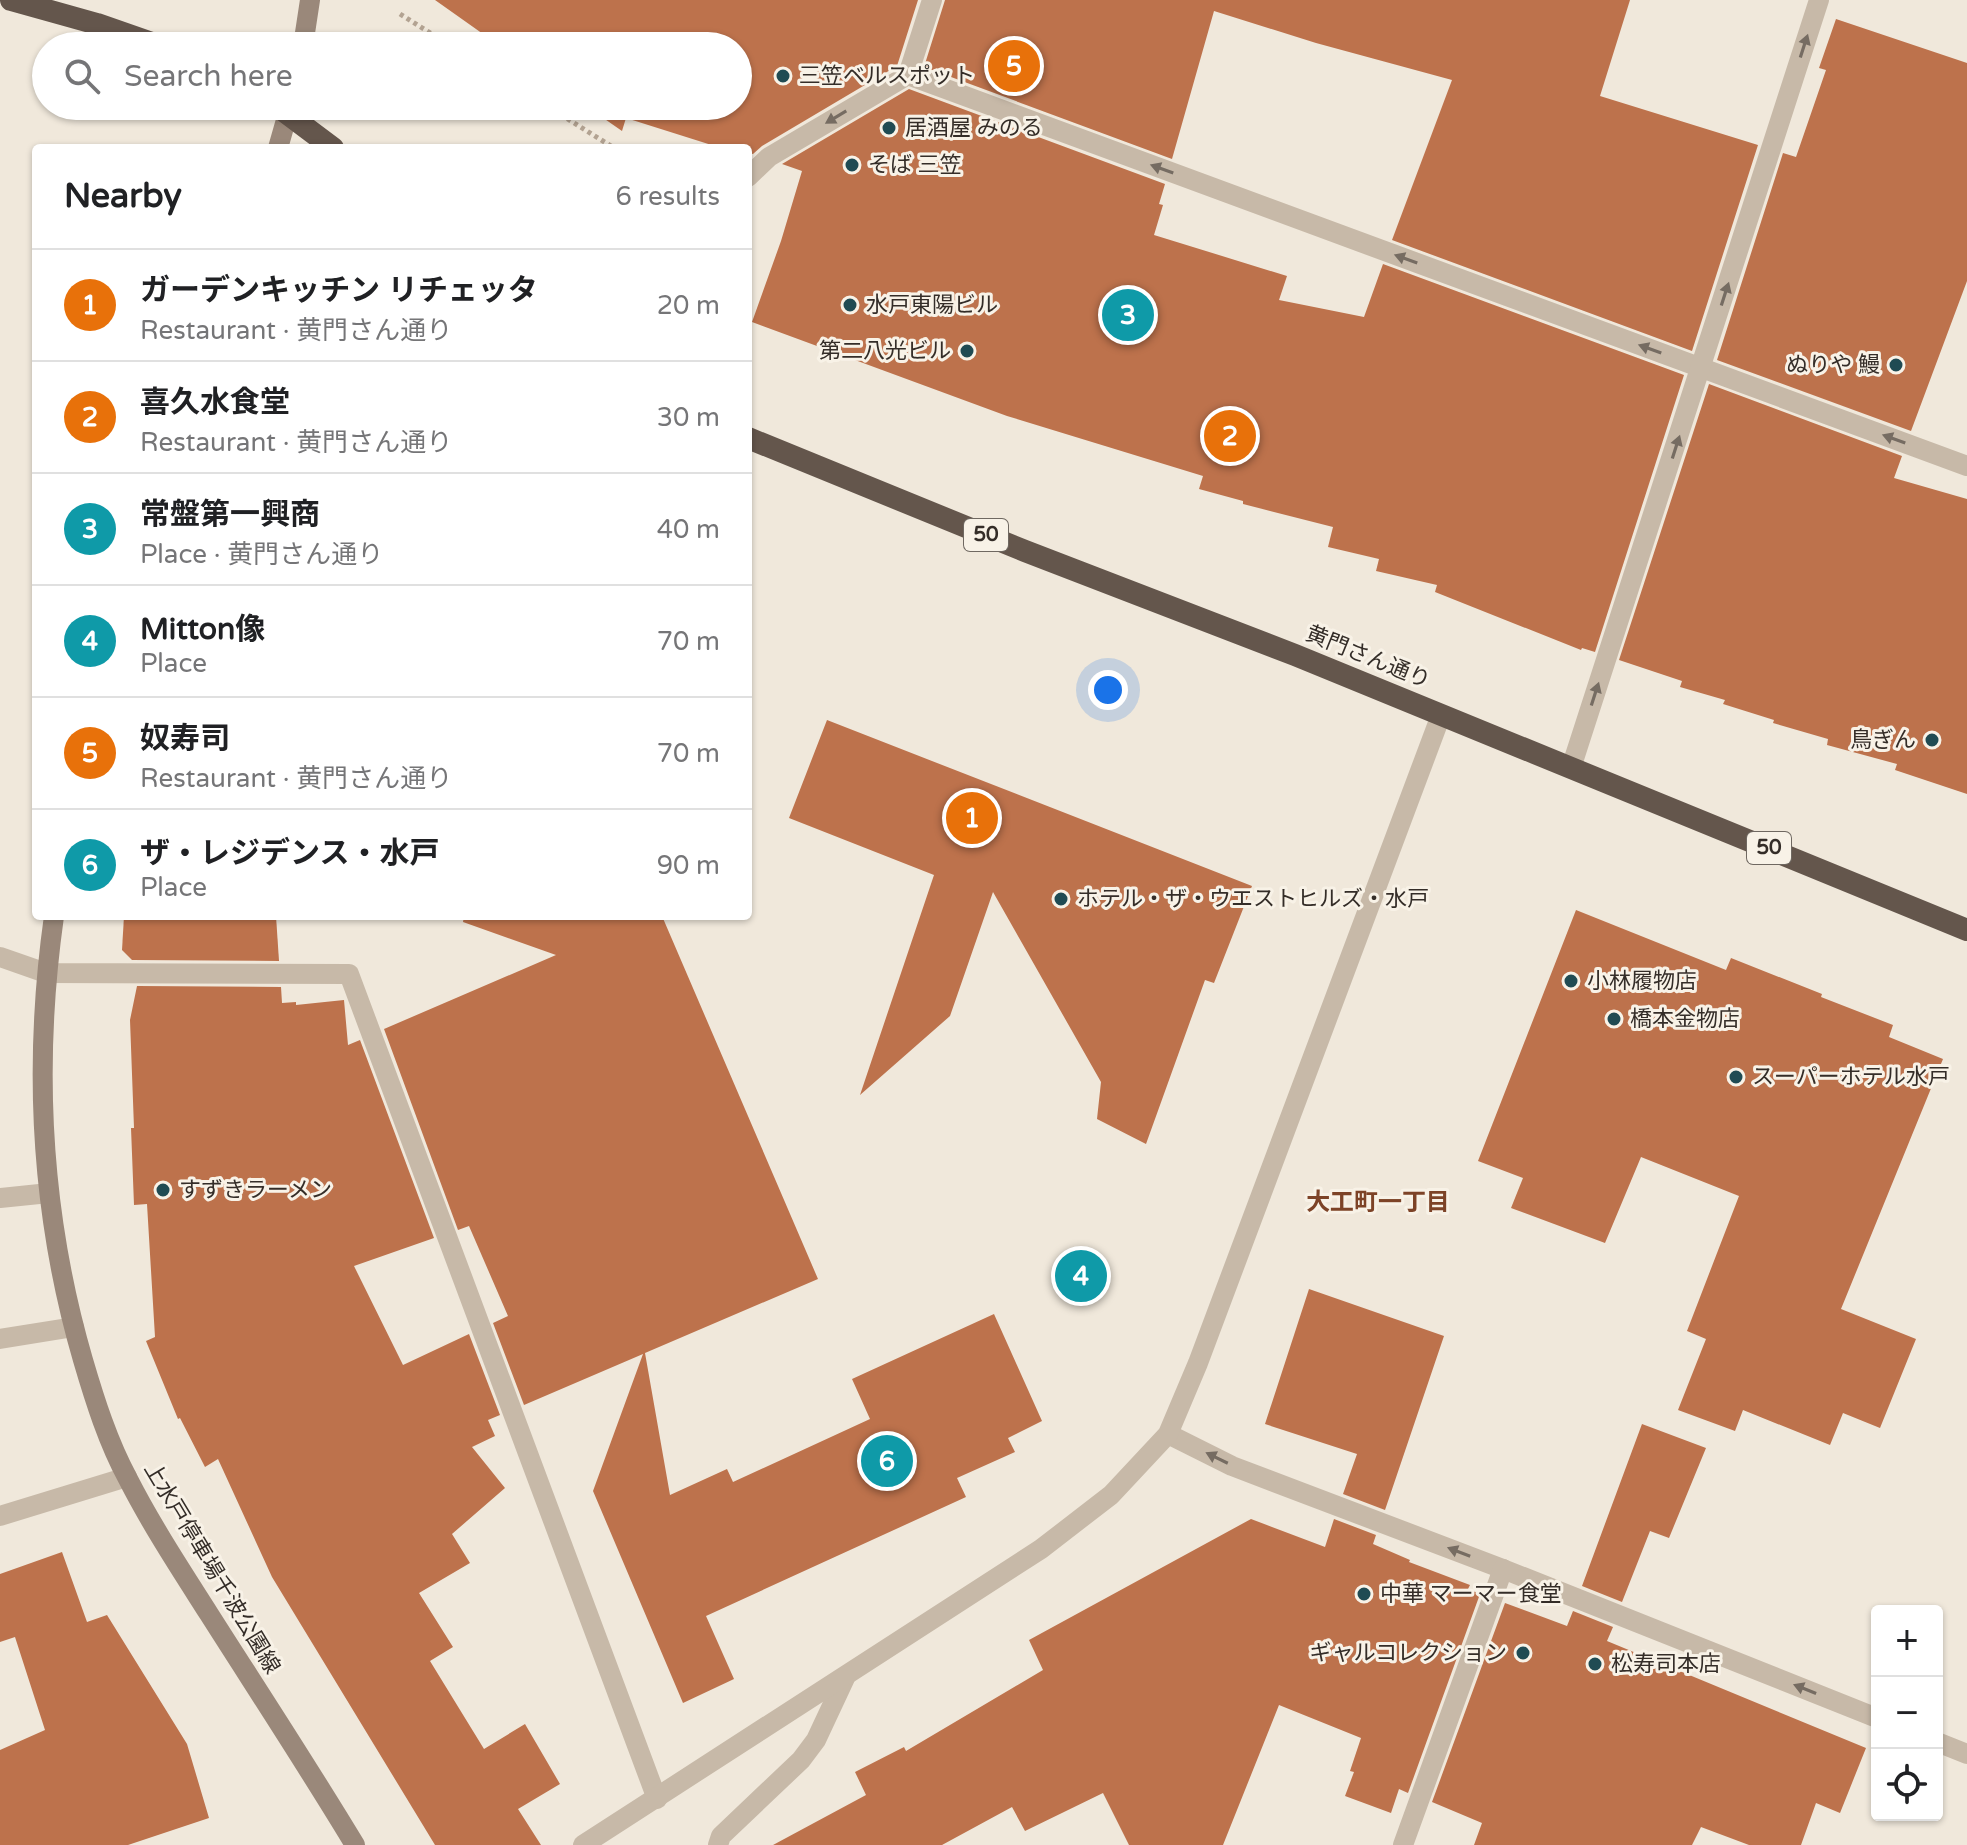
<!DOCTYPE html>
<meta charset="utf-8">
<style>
body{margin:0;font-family:"Varela Round","Noto Sans JP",sans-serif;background:#f2f2f2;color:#202124}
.controls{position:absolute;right:24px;bottom:24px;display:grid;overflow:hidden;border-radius:8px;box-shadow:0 2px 6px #0004}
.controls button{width:72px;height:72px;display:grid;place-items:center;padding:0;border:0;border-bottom:2px solid #e0e0e0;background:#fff;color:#202124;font:40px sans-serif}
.you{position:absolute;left:1108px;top:690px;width:28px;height:28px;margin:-20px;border:6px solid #fff;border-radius:50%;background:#1a73e8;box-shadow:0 0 0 12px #1a73e833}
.badge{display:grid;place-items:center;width:52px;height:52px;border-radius:50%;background:#7c3aed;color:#fff;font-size:26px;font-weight:700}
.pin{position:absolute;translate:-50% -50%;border:4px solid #fff;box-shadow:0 2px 8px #0006}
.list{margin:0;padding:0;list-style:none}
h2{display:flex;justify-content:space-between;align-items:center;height:104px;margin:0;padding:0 32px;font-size:34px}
h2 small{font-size:26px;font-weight:400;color:#757577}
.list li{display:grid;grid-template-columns:52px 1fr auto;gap:24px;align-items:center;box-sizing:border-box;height:112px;padding:0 32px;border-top:2px solid #e0e0e0}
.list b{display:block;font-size:30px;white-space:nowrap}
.list p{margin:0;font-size:26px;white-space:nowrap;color:#757577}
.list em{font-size:26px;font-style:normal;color:#757577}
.icon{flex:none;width:44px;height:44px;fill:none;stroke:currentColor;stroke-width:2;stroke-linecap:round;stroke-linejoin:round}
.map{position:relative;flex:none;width:1967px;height:1845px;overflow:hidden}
.search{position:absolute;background:#fff;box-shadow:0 2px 6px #0004;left:32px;top:32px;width:720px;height:88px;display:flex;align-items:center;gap:20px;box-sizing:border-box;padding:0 28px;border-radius:44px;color:#757577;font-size:30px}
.panel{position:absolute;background:#fff;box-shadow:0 2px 6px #0004;left:32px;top:144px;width:720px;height:776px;border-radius:8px}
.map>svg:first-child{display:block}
.building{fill:#bd724c}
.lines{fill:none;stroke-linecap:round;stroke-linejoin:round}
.path{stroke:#b3a392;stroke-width:5;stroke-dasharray:4 4;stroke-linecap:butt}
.service{stroke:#c7b9a8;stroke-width:20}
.pedestrian{stroke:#c7b9a8;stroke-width:20}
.minor{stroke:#c7b9a8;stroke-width:20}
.tertiary{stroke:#c7b9a8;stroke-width:20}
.secondary{stroke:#9a887a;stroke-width:20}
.trunk{stroke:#64564c;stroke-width:22}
.oneway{fill:#766c62}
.poi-dot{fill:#204b53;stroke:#f8f2e7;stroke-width:3}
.labels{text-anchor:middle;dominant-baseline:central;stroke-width:6;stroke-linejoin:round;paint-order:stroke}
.shield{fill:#f8f2e7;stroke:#6f6861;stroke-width:2}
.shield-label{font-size:20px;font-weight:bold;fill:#342d28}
.poi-label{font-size:22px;fill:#342d28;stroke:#f8f2e7;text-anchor:start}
.street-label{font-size:22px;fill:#342d28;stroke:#f8f2e7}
.neighbourhood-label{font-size:24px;font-weight:bold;fill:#7d4327;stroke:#f8f2e7}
</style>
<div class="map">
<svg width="1967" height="1845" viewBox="0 0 1967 1845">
<rect width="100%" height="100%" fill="#f0e8db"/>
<g class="building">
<path d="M 435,0 L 918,0 L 897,66 L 762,146 L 753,154 L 748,153 L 748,148 L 725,145 L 721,148 L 626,118 L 622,131 L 586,106 L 738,106 L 738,46 L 500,46 Z"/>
<path d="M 945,0 L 1630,0 L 1600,96 L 1758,145 L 1692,351 L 1392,240 L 1452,80 L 1316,43 L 1214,11 L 1172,159 L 924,67 Z"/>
<path d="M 1836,19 L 1967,63 L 1967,281 L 1911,431 L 1717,360 L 1783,153 L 1796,157 L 1826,70 L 1819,68 Z"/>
<path d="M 909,89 L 1165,184 L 1159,204 L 1163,205 L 1154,235 L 1287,276 L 1279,300 L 1364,317 L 1383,264 L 1684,375 L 1595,652 L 1582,648 L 1581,650 L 1435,592 L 1437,585 L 1376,571 L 1379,559 L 1328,547 L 1333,527 L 1243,504 L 1243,501 L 1199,489 L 1203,476 L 1007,416 L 752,322 L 781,241 L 802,171 L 782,164 Z"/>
<path d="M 1709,384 L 1902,456 L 1894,478 L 1967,499 L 1967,794 L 1895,770 L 1897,764 L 1827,745 L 1828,739 L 1773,723 L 1774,720 L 1723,704 L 1725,700 L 1680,687 L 1682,681 L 1619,660 Z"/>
<path d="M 827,720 L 1252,886 L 1214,983 L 1205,980 L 1146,1144 L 1097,1119 L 1101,1082 L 993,892 L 950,1016 L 860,1095 L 934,875 L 789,818 Z"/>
<path d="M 1576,910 L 1726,970 L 1731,958 L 1822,994 L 1821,997 L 1893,1025 L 1889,1037 L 1943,1059 L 1841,1309 L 1916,1339 L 1880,1428 L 1843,1413 L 1830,1445 L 1743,1410 L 1735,1431 L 1678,1410 L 1706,1339 L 1687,1331 L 1739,1196 L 1641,1157 L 1605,1243 L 1511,1208 L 1523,1178 L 1478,1161 Z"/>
<path d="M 124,916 L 276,916 L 279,961 L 132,960 L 122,950 Z"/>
<path d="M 464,916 L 662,916 L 818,1279 L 645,1353 L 670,1495 L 727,1469 L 733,1482 L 870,1419 L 852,1379 L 994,1314 L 1042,1421 L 1008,1438 L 1015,1452 L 957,1478 L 966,1497 L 706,1616 L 734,1679 L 683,1703 L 593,1491 L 643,1354 L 524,1405 L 493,1323 L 508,1316 L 469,1226 L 458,1230 L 384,1029 L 556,955 L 463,922 Z"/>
<path d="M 137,986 L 281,987 L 282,1003 L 296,1002 L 296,1005 L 344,1000 L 348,1045 L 360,1040 L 434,1238 L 354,1266 L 403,1365 L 469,1334 L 500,1415 L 488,1420 L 495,1436 L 472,1447 L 505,1488 L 452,1534 L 470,1563 L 419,1593 L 453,1647 L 430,1661 L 484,1749 L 525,1724 L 560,1784 L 518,1809 L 541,1845 L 435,1845 L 272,1577 L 218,1459 L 205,1467 L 180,1418 L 178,1419 L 146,1341 L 155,1337 L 147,1204 L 134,1205 L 131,1128 L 134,1128 L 130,1020 Z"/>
<path d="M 1309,1289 L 1444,1336 L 1385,1510 L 1343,1494 L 1357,1454 L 1265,1424 Z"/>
<path d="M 1642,1424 L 1706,1448 L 1669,1538 L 1650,1531 L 1622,1602 L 1582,1586 Z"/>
<path d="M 1251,1519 L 1325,1547 L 1334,1519 L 1376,1535 L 1373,1544 L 1410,1560 L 1409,1562 L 1470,1585 L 1468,1589 L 1480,1594 L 1408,1793 L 1399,1789 L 1391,1813 L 1345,1796 L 1354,1772 L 1350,1771 L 1361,1738 L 1279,1705 L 1223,1845 L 1129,1845 L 1103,1793 L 1025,1831 L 1012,1807 L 942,1845 L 773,1845 L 866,1795 L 855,1772 L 904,1747 L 906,1751 L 1043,1670 L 1029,1640 Z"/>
<path d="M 62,1552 L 87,1622 L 107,1615 L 187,1744 L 209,1818 L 128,1845 L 0,1845 L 0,1750 L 45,1730 L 15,1637 L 0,1642 L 0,1574 Z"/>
<path d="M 1505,1603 L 1567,1626 L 1573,1611 L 1613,1627 L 1607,1641 L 1866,1748 L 1840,1813 L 1816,1803 L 1801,1845 L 1749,1845 L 1701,1827 L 1692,1845 L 1474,1845 L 1482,1823 L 1432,1802 Z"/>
</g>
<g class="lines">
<g class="path">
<path d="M 400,14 L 451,46"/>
<path d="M 547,106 L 614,148"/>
</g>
<path class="service" d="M 718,1845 L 721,1836 L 801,1760 L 816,1740 L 845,1678"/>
<g class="pedestrian">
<path d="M 0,1198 L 49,1193"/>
<path d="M 0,1516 L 127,1477"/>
</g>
<g class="minor">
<path d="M 908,75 L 1967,466"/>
<path d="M 748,177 L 769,157 L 908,75 L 932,0"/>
<path d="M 1571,768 L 1819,0"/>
<path d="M 0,957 L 46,973 L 349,974 L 657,1799"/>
<path d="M 0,1339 L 74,1327"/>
<path d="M 1168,1434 L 1232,1466 L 1503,1569 L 1877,1718"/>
<path d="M 1937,1742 L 1967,1754"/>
<path d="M 1403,1845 L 1503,1569"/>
</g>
<path class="tertiary" d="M 583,1845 L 1041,1549 L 1111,1495 L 1168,1434 L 1198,1363 L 1441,715"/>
<g class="secondary">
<path d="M 303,46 L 310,0"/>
<path d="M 278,148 L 290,106"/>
<path d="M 54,916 C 33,1065 41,1216 83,1360 C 95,1401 108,1442 128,1479 C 152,1526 181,1570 209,1614 C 258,1691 308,1767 355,1845"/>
</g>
<g class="trunk">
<path d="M 11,0 L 97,24 L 160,46"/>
<path d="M 277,106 L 333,148"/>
<path d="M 748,438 L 1025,551 L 1295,655 L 1967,930"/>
</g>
</g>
<defs><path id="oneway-solid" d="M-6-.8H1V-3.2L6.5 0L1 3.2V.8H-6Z" transform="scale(2)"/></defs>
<g class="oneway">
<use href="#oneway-solid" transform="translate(1804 46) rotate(-72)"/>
<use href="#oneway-solid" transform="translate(836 117) rotate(149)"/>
<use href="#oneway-solid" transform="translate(1162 169) rotate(-160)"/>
<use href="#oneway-solid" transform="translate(1406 259) rotate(-160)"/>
<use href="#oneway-solid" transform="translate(1725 294) rotate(-72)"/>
<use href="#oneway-solid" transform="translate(1650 349) rotate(-160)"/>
<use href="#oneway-solid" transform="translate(1894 439) rotate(-160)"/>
<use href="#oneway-solid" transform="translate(1676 447) rotate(-72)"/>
<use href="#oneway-solid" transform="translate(1595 694) rotate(-72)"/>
<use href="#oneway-solid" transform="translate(1217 1458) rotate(-154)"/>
<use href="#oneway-solid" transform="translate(1459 1552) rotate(-159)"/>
<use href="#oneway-solid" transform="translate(1805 1689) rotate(-158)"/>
</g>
<g class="poi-dot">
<circle cx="783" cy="76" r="8"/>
<circle cx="889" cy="128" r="8"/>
<circle cx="852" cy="165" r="8"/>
<circle cx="850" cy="305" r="8"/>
<circle cx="967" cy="351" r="8"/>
<circle cx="1896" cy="365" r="8"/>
<circle cx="1932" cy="740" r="8"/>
<circle cx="1061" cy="899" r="8"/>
<circle cx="1571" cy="981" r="8"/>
<circle cx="1614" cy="1019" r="8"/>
<circle cx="1736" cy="1077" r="8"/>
<circle cx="163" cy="1190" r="8"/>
<circle cx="1364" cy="1594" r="8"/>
<circle cx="1523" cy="1653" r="8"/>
<circle cx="1595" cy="1664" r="8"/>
</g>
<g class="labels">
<g class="shield">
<rect x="964" y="519" width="44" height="32" rx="6"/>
<rect x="1747" y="832" width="44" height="32" rx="6"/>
</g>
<g class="shield-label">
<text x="986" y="535">50</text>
<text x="1769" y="848">50</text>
</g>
<g class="poi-label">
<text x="799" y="76">三笠ベルスポット</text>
<text x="905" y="128">居酒屋 みのる</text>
<text x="868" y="165">そば 三笠</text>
<text x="866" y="305">水戸東陽ビル</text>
<text x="951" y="351" text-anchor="end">第二八光ビル</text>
<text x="1880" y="365" text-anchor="end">ぬりや 鰻</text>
<text x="1916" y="740" text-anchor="end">鳥ぎん</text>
<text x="1077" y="899">ホテル・ザ・ウエストヒルズ・水戸</text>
<text x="1587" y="981">小林履物店</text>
<text x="1630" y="1019">橋本金物店</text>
<text x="1752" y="1077">スーパーホテル水戸</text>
<text x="179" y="1190">すずきラーメン</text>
<text x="1380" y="1594">中華 マーマー食堂</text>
<text x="1507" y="1653" text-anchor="end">ギャルコレクション</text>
<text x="1611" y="1664">松寿司本店</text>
</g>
<g class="street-label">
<text transform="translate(1368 657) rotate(22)">黄門さん通り</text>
<text transform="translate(212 1568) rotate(59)">上水戸停車場千波公園線</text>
</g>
<g class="neighbourhood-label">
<text x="1378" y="1202">大工町一丁目</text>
</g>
</g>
</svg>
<div class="controls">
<button>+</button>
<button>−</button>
<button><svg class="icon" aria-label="locate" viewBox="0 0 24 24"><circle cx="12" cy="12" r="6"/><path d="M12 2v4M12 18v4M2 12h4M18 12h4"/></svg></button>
</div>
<div class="you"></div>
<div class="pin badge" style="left:972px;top:818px;background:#e8710a">1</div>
<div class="pin badge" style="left:1230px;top:436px;background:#e8710a">2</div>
<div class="pin badge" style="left:1128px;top:315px;background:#0f9aa8">3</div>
<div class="pin badge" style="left:1081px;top:1276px;background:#0f9aa8">4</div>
<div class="pin badge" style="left:1014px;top:66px;background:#e8710a">5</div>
<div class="pin badge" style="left:887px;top:1461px;background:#0f9aa8">6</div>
<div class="search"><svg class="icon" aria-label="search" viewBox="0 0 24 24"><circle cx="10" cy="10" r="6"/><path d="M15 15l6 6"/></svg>Search here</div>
<section class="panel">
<h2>Nearby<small>6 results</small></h2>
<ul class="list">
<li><span class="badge" style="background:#e8710a">1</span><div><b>ガーデンキッチン リチェッタ</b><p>Restaurant · 黄門さん通り</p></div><em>20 m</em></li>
<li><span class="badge" style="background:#e8710a">2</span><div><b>喜久水食堂</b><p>Restaurant · 黄門さん通り</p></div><em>30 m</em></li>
<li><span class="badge" style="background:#0f9aa8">3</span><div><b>常盤第一興商</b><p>Place · 黄門さん通り</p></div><em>40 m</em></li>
<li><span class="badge" style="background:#0f9aa8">4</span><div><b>Mitton像</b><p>Place</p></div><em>70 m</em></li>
<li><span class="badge" style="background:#e8710a">5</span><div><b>奴寿司</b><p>Restaurant · 黄門さん通り</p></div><em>70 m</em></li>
<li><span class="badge" style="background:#0f9aa8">6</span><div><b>ザ・レジデンス・水戸</b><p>Place</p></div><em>90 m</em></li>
</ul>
</section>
</div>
